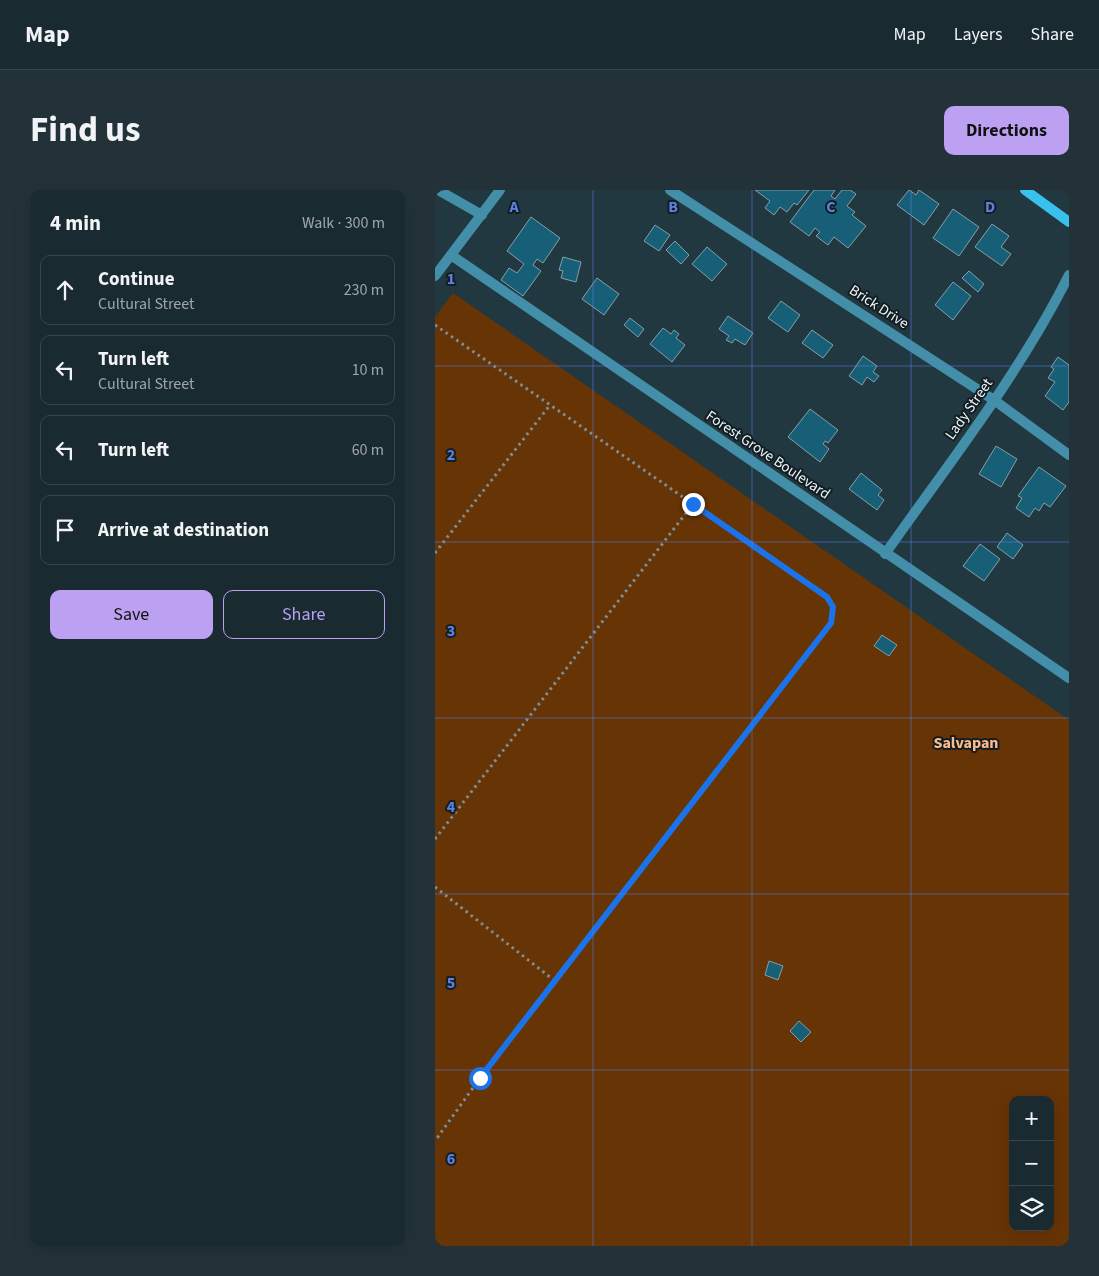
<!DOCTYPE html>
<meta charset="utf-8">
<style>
body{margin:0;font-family:"Source Sans 3",sans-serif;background:#233239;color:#f1f3f6}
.controls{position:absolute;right:15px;bottom:15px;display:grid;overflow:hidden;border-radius:10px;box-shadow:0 5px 20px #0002}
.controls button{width:45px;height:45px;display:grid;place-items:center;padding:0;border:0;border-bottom:1px solid #38464d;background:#1a2a31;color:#f1f3f6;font:25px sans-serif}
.stop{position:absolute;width:15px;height:15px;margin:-11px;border:4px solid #1a73e8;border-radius:50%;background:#fff}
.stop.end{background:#1a73e8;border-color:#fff;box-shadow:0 1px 5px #0008}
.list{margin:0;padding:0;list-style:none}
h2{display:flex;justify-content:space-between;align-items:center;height:65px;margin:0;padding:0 20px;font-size:21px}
h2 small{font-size:16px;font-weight:400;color:#9fa7ab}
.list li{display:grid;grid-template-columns:32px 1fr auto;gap:15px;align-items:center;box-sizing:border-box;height:70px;margin:0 10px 10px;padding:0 10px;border:1px solid #38464d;border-radius:10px}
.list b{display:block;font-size:19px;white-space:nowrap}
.list p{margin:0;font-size:16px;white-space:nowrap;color:#9fa7ab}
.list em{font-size:16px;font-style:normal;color:#9fa7ab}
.actions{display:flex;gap:10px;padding:15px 20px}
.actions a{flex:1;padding:11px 0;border:1px solid #bca0f2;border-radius:10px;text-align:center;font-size:18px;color:#bca0f2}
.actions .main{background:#bca0f2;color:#111}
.icon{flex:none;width:28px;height:28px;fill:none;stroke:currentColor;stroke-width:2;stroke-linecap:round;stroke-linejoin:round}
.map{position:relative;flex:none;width:634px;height:1056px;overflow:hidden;border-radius:10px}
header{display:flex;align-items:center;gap:30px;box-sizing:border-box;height:70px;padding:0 25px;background:#1a2a31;border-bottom:1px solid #38464d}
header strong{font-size:24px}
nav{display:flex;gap:28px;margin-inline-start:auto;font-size:18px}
.intro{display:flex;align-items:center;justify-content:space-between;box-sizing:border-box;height:120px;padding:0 30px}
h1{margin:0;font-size:35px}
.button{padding:12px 22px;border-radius:10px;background:#bca0f2;color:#111;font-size:18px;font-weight:700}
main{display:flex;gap:30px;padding:0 30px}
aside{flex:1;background:#1a2a31;border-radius:10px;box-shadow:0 5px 20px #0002}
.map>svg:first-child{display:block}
.green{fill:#673405;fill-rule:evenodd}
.building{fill:#175f76;stroke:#869fa9}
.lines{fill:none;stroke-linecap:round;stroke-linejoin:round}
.path{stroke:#7d8f96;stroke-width:3;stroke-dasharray:2.5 4;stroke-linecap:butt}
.street{stroke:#438fa9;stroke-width:10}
.secondary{stroke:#38c1ec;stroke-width:10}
.route{stroke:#1a73e8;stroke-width:6}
.grid{fill:none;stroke:#5a81e3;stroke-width:1;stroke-opacity:0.55}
.labels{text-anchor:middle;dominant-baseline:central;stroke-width:4;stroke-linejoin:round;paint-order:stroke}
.street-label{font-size:15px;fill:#e9f7fc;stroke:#141e22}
.neighbourhood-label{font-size:16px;font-weight:bold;fill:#feba8b;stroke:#141e22}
.grid-label{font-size:16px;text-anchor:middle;font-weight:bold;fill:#5a81e3;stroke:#141e22;stroke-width:4;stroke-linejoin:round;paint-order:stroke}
</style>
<header>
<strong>Map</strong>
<nav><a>Map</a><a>Layers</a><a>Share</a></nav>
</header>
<div class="intro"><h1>Find us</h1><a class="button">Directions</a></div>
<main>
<aside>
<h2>4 min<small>Walk · 300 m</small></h2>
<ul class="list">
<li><svg class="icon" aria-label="ahead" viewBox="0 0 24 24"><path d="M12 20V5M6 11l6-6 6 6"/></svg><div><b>Continue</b><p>Cultural Street</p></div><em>230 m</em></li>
<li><svg class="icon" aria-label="left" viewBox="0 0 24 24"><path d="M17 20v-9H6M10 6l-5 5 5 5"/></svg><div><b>Turn left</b><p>Cultural Street</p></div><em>10 m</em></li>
<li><svg class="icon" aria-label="left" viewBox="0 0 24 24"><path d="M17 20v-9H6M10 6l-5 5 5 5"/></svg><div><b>Turn left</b></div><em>60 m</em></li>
<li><svg class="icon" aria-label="arrive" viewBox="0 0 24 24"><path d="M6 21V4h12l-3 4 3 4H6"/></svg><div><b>Arrive at destination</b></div></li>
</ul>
<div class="actions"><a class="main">Save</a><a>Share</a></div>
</aside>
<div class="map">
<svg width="634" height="1056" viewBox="0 0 634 1056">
<rect width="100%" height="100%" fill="#223841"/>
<path class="green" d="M 18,103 L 634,530 L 634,1056 L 0,1056 L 0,127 ZM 578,910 L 615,910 L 615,1037 L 578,1037 Z"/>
<g class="building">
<path d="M 320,0 L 374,0 L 362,15 L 359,13 L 352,22 L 345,17 L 339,25 L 330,18 L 335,11 Z"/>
<path d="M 379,0 L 400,0 L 396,6 L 400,9 L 407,0 L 415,0 L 421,4 L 412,16 L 420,22 L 417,25 L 431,36 L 413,58 L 399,47 L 393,55 L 381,46 L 385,42 L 380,38 L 374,46 L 355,32 Z"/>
<path d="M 474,0 L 481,5 L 484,0 L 504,14 L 489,35 L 462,15 Z"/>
<path d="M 518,19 L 544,37 L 524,66 L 498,48 Z"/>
<path d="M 96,27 L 125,48 L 108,73 L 102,69 L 98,75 L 106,81 L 88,106 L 66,90 L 74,78 L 82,83 L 89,74 L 72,61 Z"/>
<path d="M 557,34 L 574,46 L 566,57 L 576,64 L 567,76 L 540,57 Z"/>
<path d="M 220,35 L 235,45 L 224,61 L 209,51 Z"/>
<path d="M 240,51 L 254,65 L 246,74 L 231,60 Z"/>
<path d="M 272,57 L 292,74 L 277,91 L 257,74 Z"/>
<path d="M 128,67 L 146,72 L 141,92 L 126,88 L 128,81 L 124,80 Z"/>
<path d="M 534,81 L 549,94 L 543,102 L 527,88 Z"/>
<path d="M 162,88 L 184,104 L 169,125 L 147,109 Z"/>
<path d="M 518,92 L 536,106 L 518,130 L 500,115 Z"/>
<path d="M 346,111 L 365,125 L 353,142 L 333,128 Z"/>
<path d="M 293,126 L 318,143 L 310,155 L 300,149 L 297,153 L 291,150 L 294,146 L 284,139 Z"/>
<path d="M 195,128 L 209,139 L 203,147 L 189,135 Z"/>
<path d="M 228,138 L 236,144 L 239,140 L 244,144 L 241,148 L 250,155 L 237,172 L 215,154 Z"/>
<path d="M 377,140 L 398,155 L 388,168 L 367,153 Z"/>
<path d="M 428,166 L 442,176 L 438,182 L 444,186 L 439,192 L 432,187 L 427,195 L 414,186 Z"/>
<path d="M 623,167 L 634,175 L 634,212 L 628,220 L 610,206 L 620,192 L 613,188 L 619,179 L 616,177 Z"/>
<path d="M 375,219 L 403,240 L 393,253 L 390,251 L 388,254 L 394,259 L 385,272 L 353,247 Z"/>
<path d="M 561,256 L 582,269 L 566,297 L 544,284 Z"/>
<path d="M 604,277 L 631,296 L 615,317 L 609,313 L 604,321 L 600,318 L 594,327 L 581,318 L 587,308 L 583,306 Z"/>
<path d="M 426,283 L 447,300 L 443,305 L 449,310 L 442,320 L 414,299 Z"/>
<path d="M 572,343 L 588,355 L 578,369 L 562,357 Z"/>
<path d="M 545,354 L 565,369 L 549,391 L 528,376 Z"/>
<path d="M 447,445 L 462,455 L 454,466 L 439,456 Z"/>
<path d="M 334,771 L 348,776 L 343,790 L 330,785 Z"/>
<path d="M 364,831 L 376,842 L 366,852 L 355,841 Z"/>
</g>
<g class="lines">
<g class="path">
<path d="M 0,135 L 392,407 L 398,417 L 396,433 L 45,888 L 0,951"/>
<path d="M 0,363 L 115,215"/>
<path d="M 0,649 L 258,314"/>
<path d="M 0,697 L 120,791"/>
</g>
<g class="street">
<path d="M 3,0 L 47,25"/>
<path d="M 235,0 L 559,210 L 634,265"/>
<path d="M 16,65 L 634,488"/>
<path d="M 0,86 L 65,0"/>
<path d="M 450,364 C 514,273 584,185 634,85"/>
</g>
<path class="secondary" d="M 590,0 L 634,32"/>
</g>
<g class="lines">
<path class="route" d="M 45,888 L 396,433 L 398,417 L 392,407 L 258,314"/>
</g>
<path class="grid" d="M 158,0 L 158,1056M 317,0 L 317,1056M 476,0 L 476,1056M 0,176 L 634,176M 0,352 L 634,352M 0,528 L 634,528M 0,704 L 634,704M 0,880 L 634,880"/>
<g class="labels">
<g class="street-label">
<text transform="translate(444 117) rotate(33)">Brick Drive</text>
<text transform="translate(534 219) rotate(-55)">Lady Street</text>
<text transform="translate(333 265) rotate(34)">Forest Grove Boulevard</text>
</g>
<g class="neighbourhood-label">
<text x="531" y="553">Salvapan</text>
</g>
</g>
<g class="grid-label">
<text x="79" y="22">A</text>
<text x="238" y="22">B</text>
<text x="396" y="22">C</text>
<text x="555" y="22">D</text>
<text x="16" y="94">1</text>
<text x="16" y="270">2</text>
<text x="16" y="446">3</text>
<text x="16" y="622">4</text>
<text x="16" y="798">5</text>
<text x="16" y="974">6</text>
</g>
</svg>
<div class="controls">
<button>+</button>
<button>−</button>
<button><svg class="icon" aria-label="layers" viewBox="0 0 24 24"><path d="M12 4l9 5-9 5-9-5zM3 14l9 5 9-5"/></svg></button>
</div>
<div class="stop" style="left:45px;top:888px"></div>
<div class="stop end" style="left:258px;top:314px"></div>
</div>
</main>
